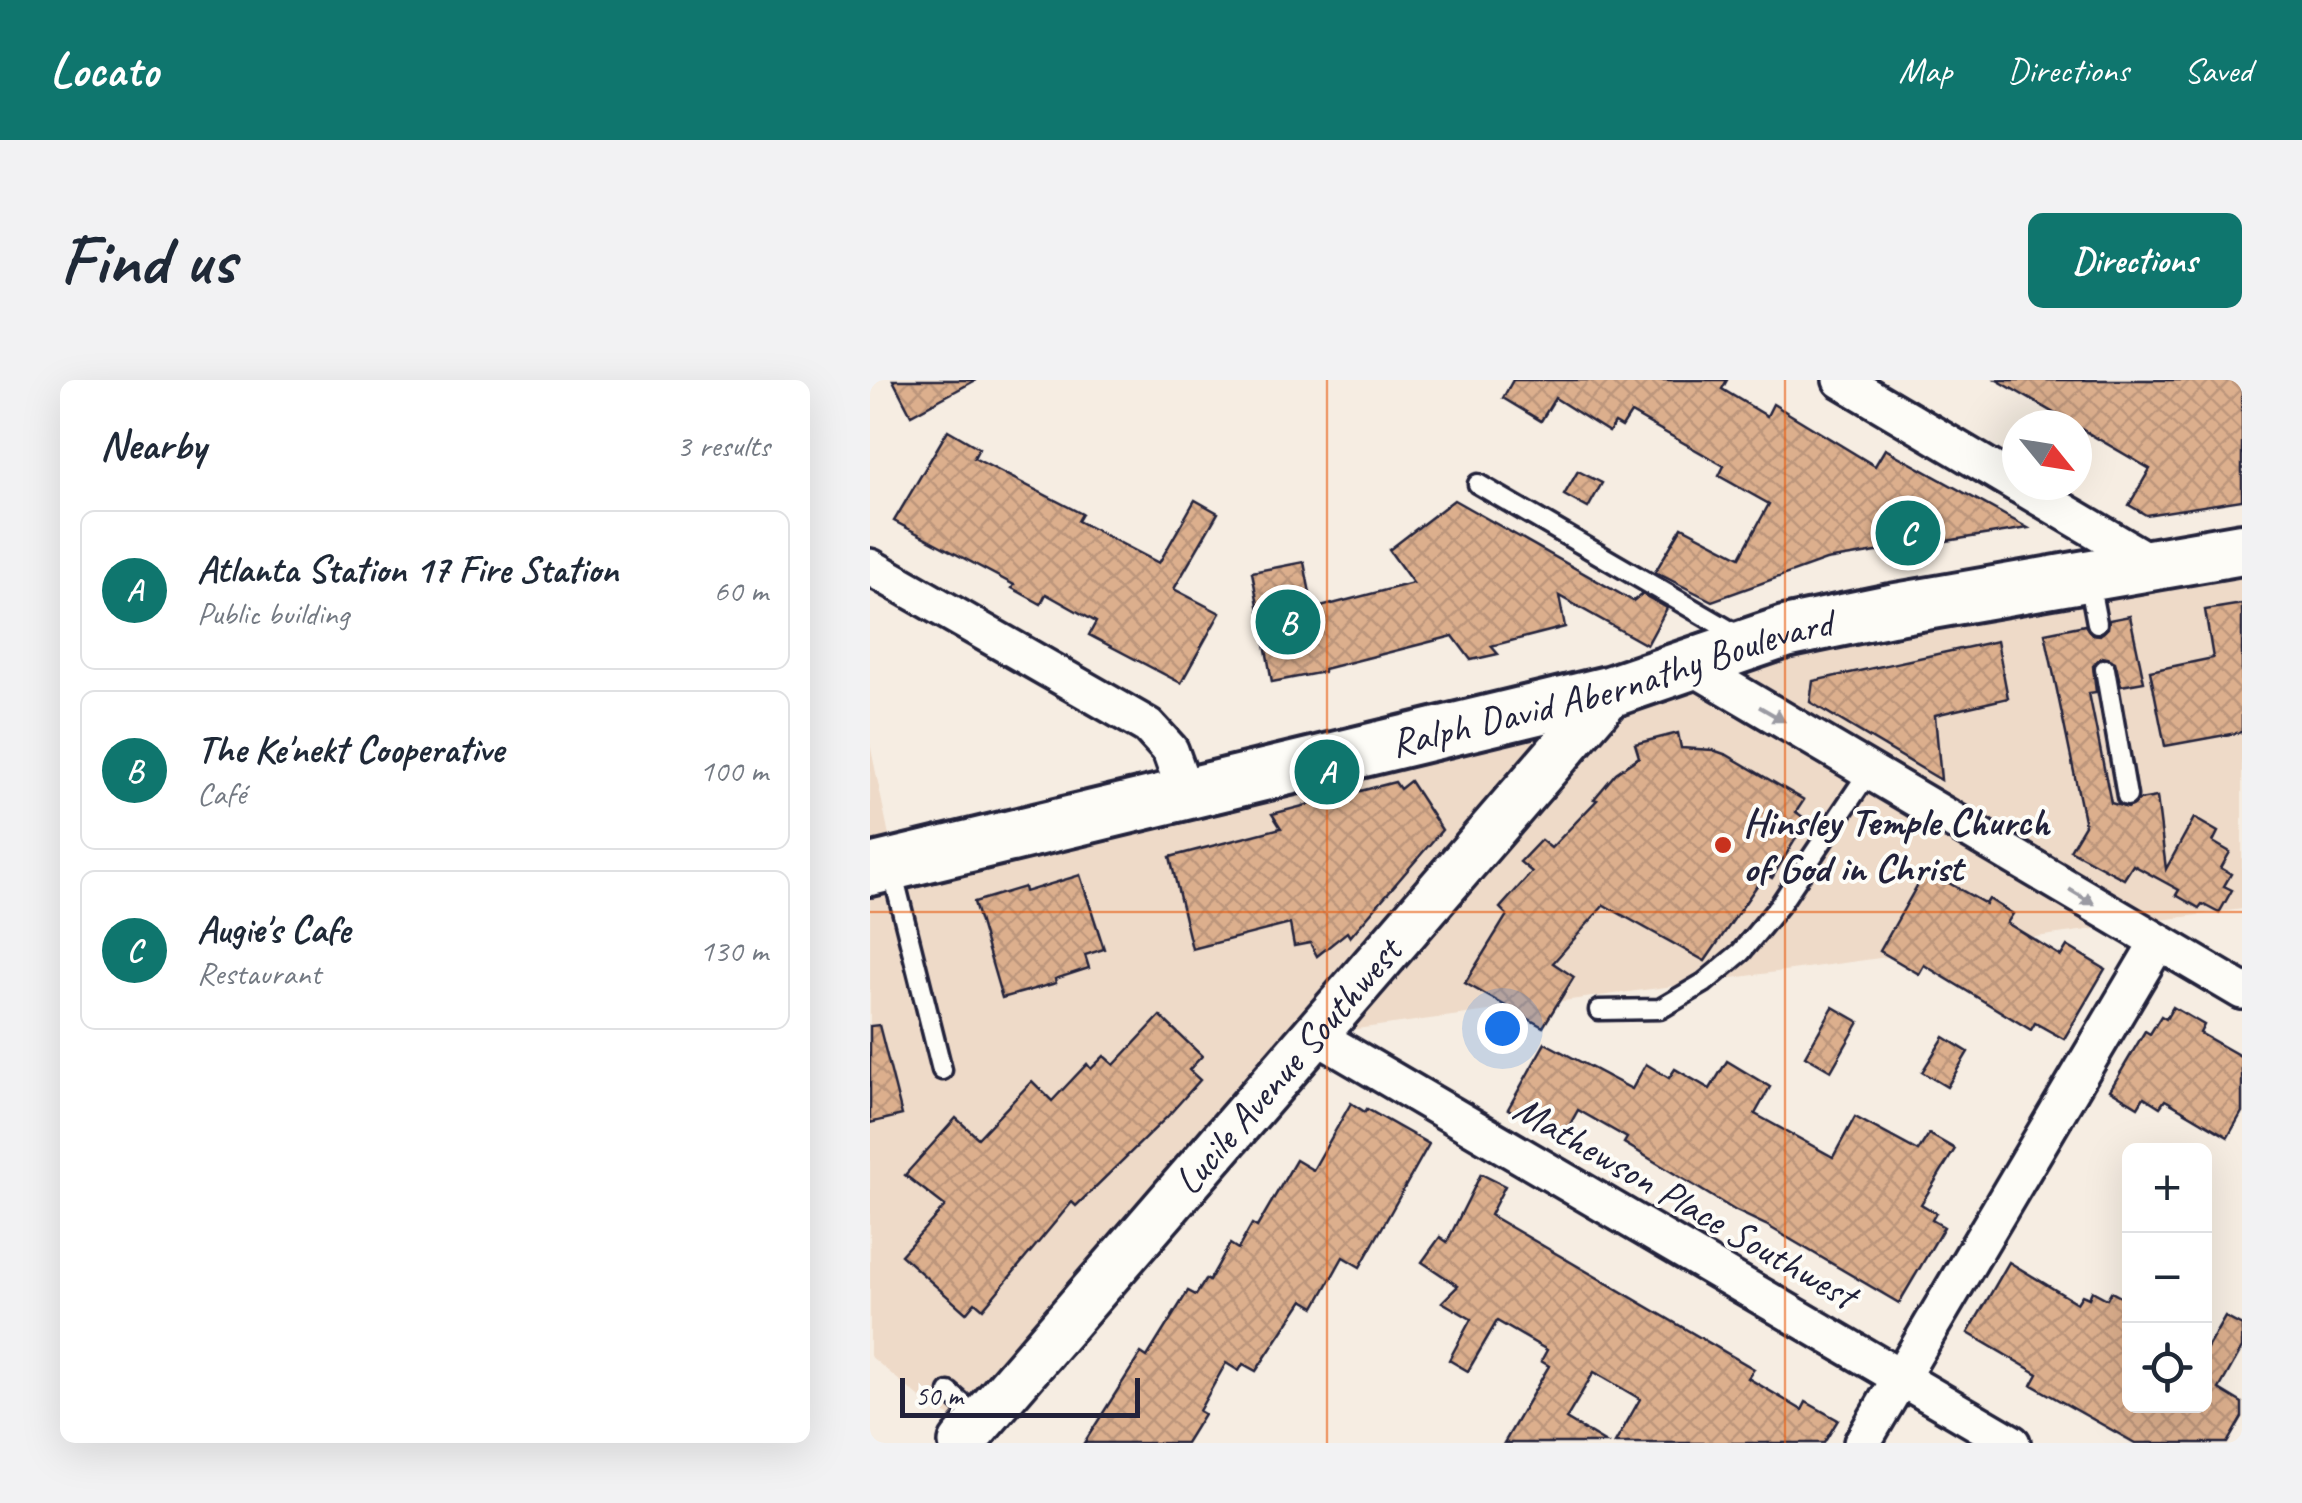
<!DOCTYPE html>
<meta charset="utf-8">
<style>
body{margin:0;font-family:Caveat,sans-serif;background:#f2f2f3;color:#1f2937}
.controls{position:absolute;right:30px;bottom:30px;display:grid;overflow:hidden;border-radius:15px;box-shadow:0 10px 40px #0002}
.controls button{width:90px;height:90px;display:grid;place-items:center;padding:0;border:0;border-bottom:2px solid #e0e1e3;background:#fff;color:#1f2937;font:50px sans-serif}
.compass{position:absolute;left:1132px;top:30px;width:90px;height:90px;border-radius:50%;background:#fff;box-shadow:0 10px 40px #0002;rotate:120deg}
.scale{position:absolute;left:30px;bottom:25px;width:240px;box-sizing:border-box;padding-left:10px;border:5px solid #22223b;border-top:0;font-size:28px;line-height:35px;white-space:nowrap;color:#22223b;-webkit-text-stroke:8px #fdfcf7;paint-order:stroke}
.you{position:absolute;left:632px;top:648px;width:35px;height:35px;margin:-25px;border:8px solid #fff;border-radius:50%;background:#1a73e8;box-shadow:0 0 0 15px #1a73e833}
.badge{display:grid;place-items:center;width:65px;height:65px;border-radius:50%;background:#0f766e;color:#fff;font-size:32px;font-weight:700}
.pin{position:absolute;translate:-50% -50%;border:5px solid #fff;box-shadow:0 2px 10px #0006}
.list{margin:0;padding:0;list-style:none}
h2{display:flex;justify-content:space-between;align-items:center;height:130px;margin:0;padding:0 40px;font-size:42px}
h2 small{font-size:32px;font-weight:400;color:#747a83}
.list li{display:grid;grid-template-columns:65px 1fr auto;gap:30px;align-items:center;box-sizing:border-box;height:160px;margin:0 20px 20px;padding:0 20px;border:2px solid #e0e1e3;border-radius:15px}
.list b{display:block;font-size:38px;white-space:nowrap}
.list p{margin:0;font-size:32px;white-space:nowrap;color:#747a83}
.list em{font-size:32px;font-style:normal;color:#747a83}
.icon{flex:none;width:55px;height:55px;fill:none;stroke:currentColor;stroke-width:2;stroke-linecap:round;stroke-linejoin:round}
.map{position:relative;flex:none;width:1372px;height:1063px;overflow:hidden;border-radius:15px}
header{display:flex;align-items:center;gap:60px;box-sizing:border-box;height:140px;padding:0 50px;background:#0f766e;color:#fff}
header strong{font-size:48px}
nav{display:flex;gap:55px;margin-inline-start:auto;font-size:35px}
.intro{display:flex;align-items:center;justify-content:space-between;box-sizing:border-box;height:240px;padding:0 60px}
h1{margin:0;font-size:70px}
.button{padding:25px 45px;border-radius:15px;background:#0f766e;color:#fff;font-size:35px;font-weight:700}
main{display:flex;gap:60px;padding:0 60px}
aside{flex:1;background:#fff;border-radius:15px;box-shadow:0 10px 40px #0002}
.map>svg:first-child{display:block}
.built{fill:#eedac8}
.building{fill:url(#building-cross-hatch);stroke:#22223b;stroke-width:2.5}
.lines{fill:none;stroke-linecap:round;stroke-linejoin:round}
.service-casing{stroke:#22223b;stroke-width:25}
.minor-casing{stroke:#22223b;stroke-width:42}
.tertiary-casing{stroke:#22223b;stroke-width:52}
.secondary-casing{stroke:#22223b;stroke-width:58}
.service{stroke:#fdfcf7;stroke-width:18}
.minor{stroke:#fdfcf7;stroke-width:35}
.tertiary{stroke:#fdfcf7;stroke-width:45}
.secondary{stroke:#fdfcf7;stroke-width:50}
.oneway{fill:#9a9aa2}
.grid{fill:none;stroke:#e8590c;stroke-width:2.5;stroke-opacity:0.55}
.poi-dot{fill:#c8321e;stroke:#fdfcf7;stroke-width:4}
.labels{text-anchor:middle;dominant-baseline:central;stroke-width:8;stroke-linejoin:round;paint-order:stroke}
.street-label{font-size:40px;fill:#22223b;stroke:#fdfcf7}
.poi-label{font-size:40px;font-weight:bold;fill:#22223b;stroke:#fdfcf7;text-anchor:start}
</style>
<header>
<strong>Locato</strong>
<nav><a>Map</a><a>Directions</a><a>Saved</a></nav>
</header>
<div class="intro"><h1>Find us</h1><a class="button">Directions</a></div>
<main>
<aside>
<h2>Nearby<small>3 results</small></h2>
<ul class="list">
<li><span class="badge">A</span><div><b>Atlanta Station 17 Fire Station</b><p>Public building</p></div><em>60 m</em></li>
<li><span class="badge">B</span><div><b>The Ke'nekt Cooperative</b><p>Café</p></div><em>100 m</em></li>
<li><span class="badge">C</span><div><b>Augie's Cafe</b><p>Restaurant</p></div><em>130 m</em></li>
</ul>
</aside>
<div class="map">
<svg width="1372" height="1063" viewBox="0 0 1372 1063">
<defs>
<pattern id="building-cross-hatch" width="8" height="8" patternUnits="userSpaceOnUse" patternTransform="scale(2.5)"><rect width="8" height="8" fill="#dcaf8d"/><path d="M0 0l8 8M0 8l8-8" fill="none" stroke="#bc967b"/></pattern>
</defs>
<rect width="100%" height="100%" fill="#f6ede2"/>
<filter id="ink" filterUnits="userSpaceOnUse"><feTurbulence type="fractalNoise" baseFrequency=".01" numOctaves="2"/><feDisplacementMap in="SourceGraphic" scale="20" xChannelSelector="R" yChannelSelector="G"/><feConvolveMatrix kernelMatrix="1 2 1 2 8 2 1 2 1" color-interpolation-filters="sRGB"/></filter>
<g filter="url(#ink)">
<path class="built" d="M 1372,160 L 1372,529 L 449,654 L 104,1061 L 79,1035 L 55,1022 L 0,976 L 0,364 L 21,465 Z"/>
<g class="building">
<path d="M 23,0 L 106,0 L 41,35 Z"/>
<path d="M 643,0 L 857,0 L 852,9 L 897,36 L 903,24 L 1005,86 L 1015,69 L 1158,148 L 956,180 L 842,221 L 785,192 L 812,147 L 870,177 L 899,124 L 849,96 L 854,86 L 761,33 L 752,47 L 745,43 L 739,52 L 685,18 L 671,41 L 633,18 Z"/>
<path d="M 1127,0 L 1372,0 L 1372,120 L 1276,135 L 1259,125 L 1280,89 Z"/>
<path d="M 78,50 L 109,68 L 104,78 L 212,134 L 208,141 L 289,183 L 325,120 L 348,133 L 304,209 L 350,233 L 311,303 L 219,255 L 226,242 L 176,214 L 171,224 L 142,208 L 144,205 L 24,141 Z"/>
<path d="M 708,91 L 732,103 L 718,128 L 694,115 Z"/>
<path d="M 584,120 L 763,221 L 772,214 L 797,228 L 777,265 L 689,216 L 695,247 L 621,266 L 628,274 L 601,280 L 583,256 L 454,289 L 454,292 L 402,302 L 382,192 L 434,182 L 443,229 L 543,203 L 519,170 Z"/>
<path d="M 1372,224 L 1372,352 L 1295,366 L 1280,291 L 1343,278 L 1335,230 Z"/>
<path d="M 1260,236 L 1274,302 L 1251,306 L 1245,282 L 1232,277 L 1223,286 L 1226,312 L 1219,313 L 1241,423 L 1258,428 L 1269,420 L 1287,417 L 1296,489 L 1324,438 L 1348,452 L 1343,462 L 1360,472 L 1351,488 L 1361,494 L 1354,506 L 1362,510 L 1349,533 L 1332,524 L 1329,528 L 1306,515 L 1309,510 L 1263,485 L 1254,499 L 1200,470 L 1215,445 L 1175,253 L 1215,245 L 1222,254 L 1230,255 L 1238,248 L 1239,240 Z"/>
<path d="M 1127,261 L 1138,318 L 1065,335 L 1071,400 L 940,322 L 943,301 Z"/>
<path d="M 808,353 L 811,368 L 843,370 L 857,375 L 934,420 L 926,432 L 937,440 L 902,498 L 895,494 L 835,581 L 734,525 L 683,583 L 704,597 L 673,647 L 595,603 L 637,535 L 630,528 L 662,492 L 650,482 L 671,460 L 681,468 L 727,420 L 724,419 L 746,393 L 769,377 L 765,364 Z"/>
<path d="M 540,401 L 572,450 L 480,557 L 477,552 L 447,576 L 440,563 L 424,566 L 420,544 L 322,569 L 300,477 L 411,448 L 402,434 L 525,402 L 530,409 Z"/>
<path d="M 1056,490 L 1116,524 L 1119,519 L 1143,534 L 1137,543 L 1191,576 L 1197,566 L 1235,589 L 1194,659 L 1165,643 L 1161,650 L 1054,585 L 1049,594 L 1010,571 Z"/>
<path d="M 210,495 L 234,569 L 215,575 L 219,588 L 185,599 L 186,603 L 132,618 L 104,522 L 154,507 L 155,512 Z"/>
<path d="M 963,627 L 989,642 L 961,691 L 935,676 Z"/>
<path d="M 1303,627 L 1334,645 L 1330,653 L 1372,677 L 1372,732 L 1358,757 L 1295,720 L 1290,727 L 1274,717 L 1268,727 L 1240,710 L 1275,651 L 1280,654 L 1291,636 L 1296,639 Z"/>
<path d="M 290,636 L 332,676 L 319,690 L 330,700 L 297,737 L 206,826 L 202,822 L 113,929 L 105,922 L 96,933 L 31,875 L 75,826 L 35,795 L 86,738 L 108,758 L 162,701 L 182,721 L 217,684 L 221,689 L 234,676 L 244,685 Z"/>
<path d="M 9,645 L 32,735 L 0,743 L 0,646 Z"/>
<path d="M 1074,657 L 1098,672 L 1077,707 L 1052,692 Z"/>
<path d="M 675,663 L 762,709 L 776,684 L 799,698 L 805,689 L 840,709 L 857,681 L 900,707 L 885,734 L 963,777 L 985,737 L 1048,771 L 1059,754 L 1085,769 L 1051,824 L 1066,833 L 1062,840 L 1074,847 L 1029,923 L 896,845 L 866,831 L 754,763 L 757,758 L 708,730 L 692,759 L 638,729 Z"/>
<path d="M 481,723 L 495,732 L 497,729 L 559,764 L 490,887 L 473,877 L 445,927 L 433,920 L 386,991 L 373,984 L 369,991 L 356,983 L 329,1031 L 334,1034 L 316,1063 L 214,1063 L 271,973 L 277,977 L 318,911 L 326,915 L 336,899 L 339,901 L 360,864 L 368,869 L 382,844 L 387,847 L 426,780 L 443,790 Z"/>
<path d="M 611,794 L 635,806 L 620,835 L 884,989 L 878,998 L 932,1030 L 936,1022 L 968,1040 L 954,1063 L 745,1063 L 770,1019 L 724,992 L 696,1039 L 736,1063 L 634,1063 L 679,986 L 671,981 L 677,970 L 627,941 L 598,991 L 579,980 L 601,939 L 572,922 L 588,906 L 552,882 L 570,857 L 577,862 Z"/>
<path d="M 1139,882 L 1207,923 L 1212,915 L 1219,918 L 1222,911 L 1237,919 L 1241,912 L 1260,922 L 1260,1026 L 1334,1026 L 1334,973 L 1355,937 L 1372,946 L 1372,968 L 1349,1009 L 1372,1023 L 1372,1037 L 1357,1063 L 1265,1063 L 1162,1005 L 1168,994 L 1098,953 Z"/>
</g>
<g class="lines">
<defs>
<g id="service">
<path d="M 608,104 L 871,257"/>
<path d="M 1219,201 L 1227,243"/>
<path d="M 1235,289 L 1257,416"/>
<path d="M 21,486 L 72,690"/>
<path d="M 729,630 L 790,629 L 834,603 L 871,572 L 909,526 L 1000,390"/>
<path d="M 79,1012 L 112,1041"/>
</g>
<g id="minor">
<path d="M 971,0 L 1147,104"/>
<path d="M 1149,105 L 1283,184"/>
<path d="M 0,187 L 278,346 L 300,370 L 315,412"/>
<path d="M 818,284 L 1372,611"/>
<path d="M 445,655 L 1142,1063"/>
<path d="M 992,1063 L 1288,562"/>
</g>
<g id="tertiary">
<path id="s1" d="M 92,1063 L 742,311"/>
</g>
<g id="secondary">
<path id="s2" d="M 0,490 L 742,311 L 915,252 L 1021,230 L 1372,169"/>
</g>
</defs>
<use href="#service" class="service-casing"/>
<use href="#minor" class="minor-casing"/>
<use href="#tertiary" class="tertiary-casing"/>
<use href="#secondary" class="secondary-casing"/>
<use href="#service" class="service"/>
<use href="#minor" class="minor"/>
<use href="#tertiary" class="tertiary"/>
<use href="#secondary" class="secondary"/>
</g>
<defs><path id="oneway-solid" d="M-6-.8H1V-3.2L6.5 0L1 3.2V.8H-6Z" transform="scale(2.5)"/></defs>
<g class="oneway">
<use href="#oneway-solid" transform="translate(902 334) rotate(30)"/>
<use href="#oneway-solid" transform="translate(1212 517) rotate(31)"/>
</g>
</g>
<path class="grid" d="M 457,0 L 457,1063M 915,0 L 915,1063M 0,532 L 1372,532"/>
<circle class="poi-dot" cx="853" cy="465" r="10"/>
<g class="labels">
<g class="street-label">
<text stroke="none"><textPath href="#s2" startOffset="765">Ralph David Abernathy Boulevard</textPath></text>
<text stroke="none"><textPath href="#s1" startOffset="498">Lucile Avenue Southwest</textPath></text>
<text transform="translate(815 822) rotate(30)">Mathewson Place Southwest</text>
</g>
<g class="poi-label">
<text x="873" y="442">Hinsley Temple Church<tspan x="873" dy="46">of God in Christ</tspan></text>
</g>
</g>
</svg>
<div class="controls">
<button>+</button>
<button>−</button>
<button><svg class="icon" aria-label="locate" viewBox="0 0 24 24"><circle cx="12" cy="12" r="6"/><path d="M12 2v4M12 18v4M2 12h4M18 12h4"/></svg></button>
</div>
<svg class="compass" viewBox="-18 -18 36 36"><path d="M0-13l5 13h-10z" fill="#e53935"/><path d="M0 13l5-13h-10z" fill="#747a83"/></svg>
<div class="scale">50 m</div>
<div class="you"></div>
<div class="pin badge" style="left:457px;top:392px">A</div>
<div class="pin badge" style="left:418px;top:242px">B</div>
<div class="pin badge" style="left:1038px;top:153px">C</div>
</div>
</main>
